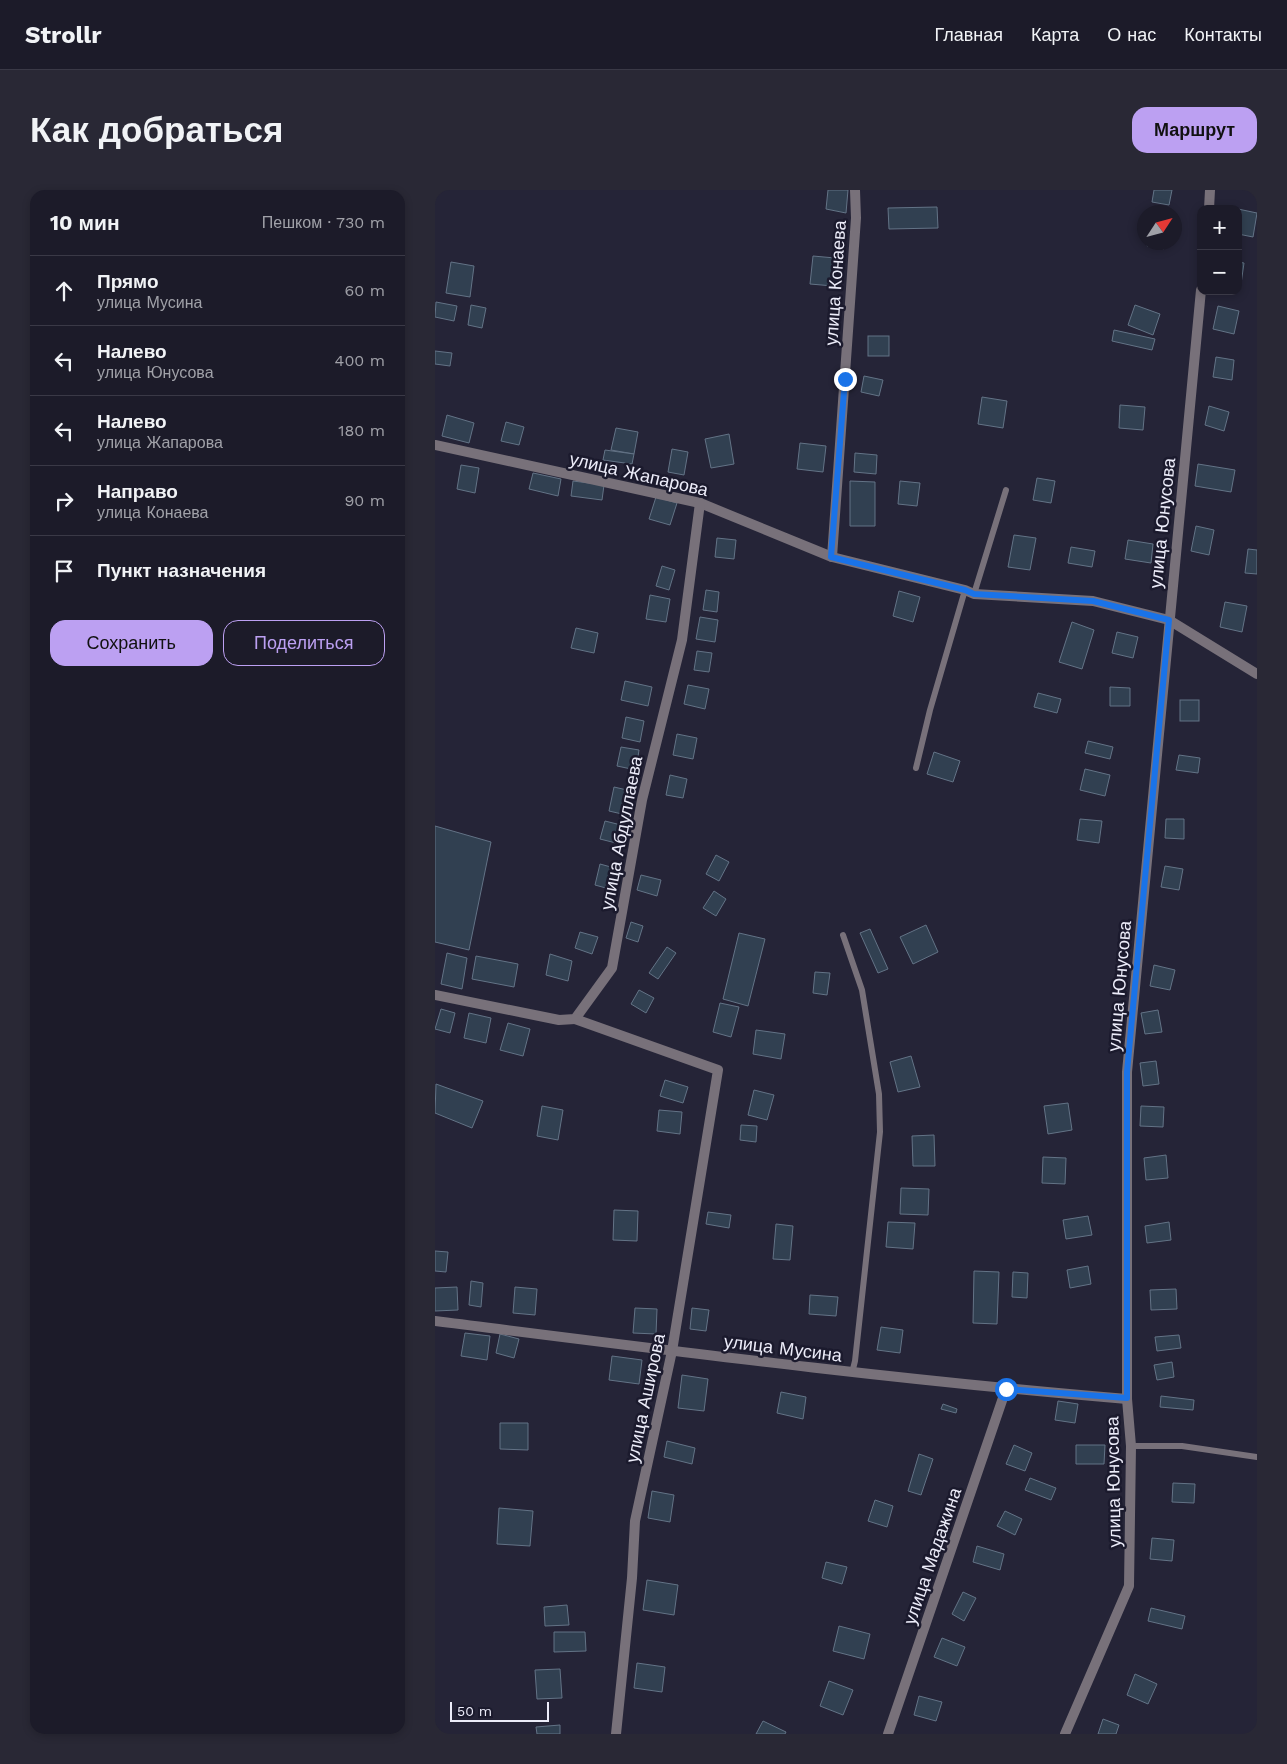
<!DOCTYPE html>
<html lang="ru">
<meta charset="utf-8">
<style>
body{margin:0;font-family:"Work Sans",sans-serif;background:#292835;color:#f1f3f6}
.controls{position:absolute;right:15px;top:15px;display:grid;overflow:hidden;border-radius:10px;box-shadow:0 2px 8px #0003}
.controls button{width:45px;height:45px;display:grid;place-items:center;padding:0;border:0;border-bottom:1px solid #3a3946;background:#1c1b29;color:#f1f3f6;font:25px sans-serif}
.compass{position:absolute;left:702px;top:15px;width:45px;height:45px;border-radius:50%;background:#1c1b29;box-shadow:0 2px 8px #0003;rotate:54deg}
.scale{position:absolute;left:15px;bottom:12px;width:99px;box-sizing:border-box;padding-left:5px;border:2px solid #ececf9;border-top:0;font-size:14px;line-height:18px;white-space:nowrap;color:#ececf9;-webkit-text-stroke:4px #1b1a2d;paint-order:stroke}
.stop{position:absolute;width:15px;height:15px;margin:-11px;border:4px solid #1a73e8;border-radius:50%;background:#fff}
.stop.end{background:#1a73e8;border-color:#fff;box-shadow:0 1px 5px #0008}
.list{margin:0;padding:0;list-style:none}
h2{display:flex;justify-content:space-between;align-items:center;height:65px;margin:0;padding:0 20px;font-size:21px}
h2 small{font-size:16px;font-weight:400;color:#a0a1a8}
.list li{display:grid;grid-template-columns:32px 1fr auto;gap:15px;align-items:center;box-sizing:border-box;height:70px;padding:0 20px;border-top:1px solid #3a3946}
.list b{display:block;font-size:19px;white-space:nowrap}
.list p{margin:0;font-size:16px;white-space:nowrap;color:#a0a1a8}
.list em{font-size:16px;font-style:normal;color:#a0a1a8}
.actions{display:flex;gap:10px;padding:15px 20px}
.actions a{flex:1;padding:11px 0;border:1px solid #bca0f2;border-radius:15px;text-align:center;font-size:18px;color:#bca0f2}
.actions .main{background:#bca0f2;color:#111}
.icon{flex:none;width:28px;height:28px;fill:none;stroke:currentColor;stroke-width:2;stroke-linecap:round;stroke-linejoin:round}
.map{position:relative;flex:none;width:822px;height:1544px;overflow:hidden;border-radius:15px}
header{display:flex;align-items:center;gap:30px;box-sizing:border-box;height:70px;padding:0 25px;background:#1c1b29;border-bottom:1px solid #3a3946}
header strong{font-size:24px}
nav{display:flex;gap:28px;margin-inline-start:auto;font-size:18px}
.intro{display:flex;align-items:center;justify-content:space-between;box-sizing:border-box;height:120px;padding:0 30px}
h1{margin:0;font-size:35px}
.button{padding:12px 22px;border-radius:15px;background:#bca0f2;color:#111;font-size:18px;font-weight:700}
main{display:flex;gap:30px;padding:0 30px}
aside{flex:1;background:#1c1b29;border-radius:15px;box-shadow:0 2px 8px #0003}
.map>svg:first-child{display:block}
.building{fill:#314051;stroke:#637386}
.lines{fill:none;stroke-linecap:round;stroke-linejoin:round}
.lane{stroke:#78717a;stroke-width:6}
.street{stroke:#78717a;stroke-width:10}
.route{stroke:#1a73e8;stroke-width:6}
.labels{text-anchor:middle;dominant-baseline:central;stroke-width:5;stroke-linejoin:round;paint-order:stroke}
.street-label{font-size:18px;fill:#ececf9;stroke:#1b1a2d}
</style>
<header>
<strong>Strollr</strong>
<nav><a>Главная</a><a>Карта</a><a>О нас</a><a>Контакты</a></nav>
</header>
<div class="intro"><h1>Как добраться</h1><a class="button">Маршрут</a></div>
<main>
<aside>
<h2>10 мин<small>Пешком · 730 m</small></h2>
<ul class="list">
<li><svg class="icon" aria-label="ahead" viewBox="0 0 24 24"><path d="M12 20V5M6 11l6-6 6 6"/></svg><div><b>Прямо</b><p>улица Мусина</p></div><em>60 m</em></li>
<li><svg class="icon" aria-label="left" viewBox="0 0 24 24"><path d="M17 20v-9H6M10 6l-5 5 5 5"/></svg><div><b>Налево</b><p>улица Юнусова</p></div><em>400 m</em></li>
<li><svg class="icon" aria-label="left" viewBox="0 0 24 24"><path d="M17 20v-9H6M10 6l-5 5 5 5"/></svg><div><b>Налево</b><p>улица Жапарова</p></div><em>180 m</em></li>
<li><svg class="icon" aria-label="right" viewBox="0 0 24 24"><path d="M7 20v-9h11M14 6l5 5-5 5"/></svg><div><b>Направо</b><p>улица Конаева</p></div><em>90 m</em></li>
<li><svg class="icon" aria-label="arrive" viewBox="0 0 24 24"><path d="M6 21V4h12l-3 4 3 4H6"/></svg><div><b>Пункт назначения</b></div></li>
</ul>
<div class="actions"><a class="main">Сохранить</a><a>Поделиться</a></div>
</aside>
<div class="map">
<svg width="822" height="1544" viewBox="0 0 822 1544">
<rect width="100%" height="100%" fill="#252437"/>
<g class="building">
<path d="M 393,0 L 413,0 L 411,23 L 391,19 Z"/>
<path d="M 719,0 L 737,0 L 734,15 L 717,12 Z"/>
<path d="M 502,17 L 503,38 L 454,39 L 453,18 Z"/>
<path d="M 803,19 L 822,23 L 818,47 L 803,44 Z"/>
<path d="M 713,52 L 730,52 L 729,59 L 712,56 Z"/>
<path d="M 378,66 L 400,68 L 398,96 L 375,94 Z"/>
<path d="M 16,72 L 39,76 L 35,107 L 11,103 Z"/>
<path d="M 803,72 L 809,73 L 806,94 L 803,93 Z"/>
<path d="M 1,112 L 22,116 L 19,131 L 0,127 Z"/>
<path d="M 36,115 L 51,118 L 47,138 L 33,135 Z"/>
<path d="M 700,115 L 725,124 L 718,145 L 693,135 Z"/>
<path d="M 783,116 L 804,121 L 799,144 L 778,139 Z"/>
<path d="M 679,140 L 720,149 L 717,160 L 677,151 Z"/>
<rect x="433" y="146" width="21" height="20"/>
<path d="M 0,161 L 17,163 L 15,176 L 0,174 Z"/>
<path d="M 781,167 L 799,170 L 797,190 L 778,187 Z"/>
<path d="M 429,186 L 448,190 L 444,206 L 426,202 Z"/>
<path d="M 547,207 L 572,211 L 568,238 L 543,234 Z"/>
<path d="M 685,215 L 710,217 L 708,240 L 684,238 Z"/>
<path d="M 774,216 L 794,222 L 789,241 L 770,235 Z"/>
<path d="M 12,225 L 39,233 L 34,253 L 7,246 Z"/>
<path d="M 71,232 L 89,237 L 84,255 L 66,251 Z"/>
<path d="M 181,238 L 203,242 L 199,264 L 176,260 Z"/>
<path d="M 294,244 L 299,274 L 276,278 L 270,249 Z"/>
<path d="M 365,253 L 391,256 L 388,282 L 362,279 Z"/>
<path d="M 237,259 L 253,262 L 249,285 L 233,282 Z"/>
<path d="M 170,260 L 199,264 L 197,274 L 168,270 Z"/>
<path d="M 420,263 L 442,265 L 441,284 L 419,282 Z"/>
<path d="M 763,274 L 800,280 L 796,302 L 760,296 Z"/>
<path d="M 26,275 L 44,278 L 40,303 L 22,299 Z"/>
<path d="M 98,283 L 126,289 L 123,306 L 94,299 Z"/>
<path d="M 602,288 L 620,291 L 616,313 L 598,310 Z"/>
<path d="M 138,291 L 169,295 L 167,310 L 136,306 Z"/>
<path d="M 415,291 L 440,292 L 440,336 L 415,336 Z"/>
<path d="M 465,291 L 485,293 L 482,316 L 463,314 Z"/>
<path d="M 221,307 L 242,313 L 235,335 L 214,329 Z"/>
<path d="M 761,336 L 779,340 L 774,365 L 756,361 Z"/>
<path d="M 579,345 L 601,348 L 595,380 L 573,377 Z"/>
<path d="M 282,348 L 301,350 L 299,369 L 280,367 Z"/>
<path d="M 693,350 L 718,354 L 716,373 L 690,369 Z"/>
<path d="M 636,357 L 660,361 L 657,377 L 633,373 Z"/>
<path d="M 813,359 L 822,360 L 822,384 L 810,383 Z"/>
<path d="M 227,376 L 240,380 L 234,400 L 221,396 Z"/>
<path d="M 271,400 L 284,402 L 282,422 L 268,420 Z"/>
<path d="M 464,401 L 485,407 L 478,432 L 458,426 Z"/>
<path d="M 215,405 L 235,409 L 231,432 L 211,429 Z"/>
<path d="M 790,412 L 812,416 L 807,442 L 785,437 Z"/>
<path d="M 265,427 L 283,430 L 280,452 L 261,449 Z"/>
<path d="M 637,432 L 659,440 L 647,479 L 624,472 Z"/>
<path d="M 141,438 L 163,443 L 159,463 L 136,458 Z"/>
<path d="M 682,442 L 703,447 L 698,468 L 677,463 Z"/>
<path d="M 262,461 L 277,463 L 274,482 L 259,480 Z"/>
<path d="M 190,491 L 217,497 L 213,516 L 186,510 Z"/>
<path d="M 253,495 L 274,499 L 270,519 L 249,514 Z"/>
<path d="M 675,497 L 695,498 L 695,516 L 675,516 Z"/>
<path d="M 603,503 L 626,509 L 622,523 L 599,517 Z"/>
<rect x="745" y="510" width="19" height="21"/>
<path d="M 191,527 L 209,531 L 205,552 L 187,548 Z"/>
<path d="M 242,544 L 262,548 L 258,569 L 238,565 Z"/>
<path d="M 653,551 L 678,557 L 675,569 L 650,563 Z"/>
<path d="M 186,557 L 204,560 L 201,580 L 182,576 Z"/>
<path d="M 499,562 L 525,571 L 518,592 L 492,584 Z"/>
<path d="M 744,565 L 765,568 L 763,583 L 741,580 Z"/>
<path d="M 650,579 L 675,585 L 670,606 L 645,600 Z"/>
<path d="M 235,585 L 252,589 L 248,608 L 231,605 Z"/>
<path d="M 179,597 L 192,600 L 187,624 L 174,621 Z"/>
<path d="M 645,629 L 667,631 L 664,653 L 642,650 Z"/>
<path d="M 731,629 L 749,629 L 749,649 L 730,648 Z"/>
<path d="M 170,631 L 190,636 L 185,654 L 165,649 Z"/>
<path d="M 0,636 L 56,652 L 34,760 L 0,752 Z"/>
<path d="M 281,665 L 294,672 L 284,691 L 271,684 Z"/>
<path d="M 165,674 L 183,679 L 178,700 L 160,695 Z"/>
<path d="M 730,676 L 748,679 L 744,700 L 726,697 Z"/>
<path d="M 206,685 L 226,690 L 222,706 L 202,700 Z"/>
<path d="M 279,701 L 291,709 L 281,726 L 268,718 Z"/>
<path d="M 196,732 L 208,736 L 203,752 L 191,748 Z"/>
<path d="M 491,735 L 503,762 L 478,774 L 465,747 Z"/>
<path d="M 435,739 L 453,779 L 443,783 L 425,743 Z"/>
<path d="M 145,742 L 163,747 L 157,764 L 140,758 Z"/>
<path d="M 304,743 L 330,749 L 313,816 L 288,809 Z"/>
<path d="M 232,757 L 241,763 L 223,789 L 214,783 Z"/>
<path d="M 12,763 L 32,768 L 27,799 L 6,794 Z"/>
<path d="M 115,764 L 137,771 L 133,791 L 111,785 Z"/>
<path d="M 41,766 L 83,774 L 79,797 L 37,789 Z"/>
<path d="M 719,775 L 740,780 L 735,800 L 715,796 Z"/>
<path d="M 380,782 L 395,783 L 392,805 L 378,803 Z"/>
<path d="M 204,800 L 219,808 L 211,823 L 196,814 Z"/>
<path d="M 285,813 L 304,817 L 296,847 L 278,842 Z"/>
<path d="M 6,819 L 20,823 L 15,843 L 0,839 Z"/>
<path d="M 723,820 L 727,842 L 710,844 L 706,823 Z"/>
<path d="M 34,823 L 56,828 L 51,853 L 29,848 Z"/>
<path d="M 73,833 L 95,839 L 88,866 L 65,860 Z"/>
<path d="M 321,840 L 350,844 L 346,869 L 318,864 Z"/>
<path d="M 476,866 L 485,897 L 463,902 L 455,872 Z"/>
<path d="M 721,871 L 724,894 L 708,896 L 705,873 Z"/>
<path d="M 230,890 L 253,897 L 248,913 L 225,906 Z"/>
<path d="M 1,894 L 48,911 L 37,938 L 0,923 Z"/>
<path d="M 319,900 L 339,905 L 332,930 L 313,925 Z"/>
<path d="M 633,913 L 637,940 L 613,944 L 609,916 Z"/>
<path d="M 107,916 L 128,920 L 123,950 L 102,946 Z"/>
<path d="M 706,916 L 729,917 L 728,937 L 705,936 Z"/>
<path d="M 224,920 L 247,922 L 245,944 L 222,941 Z"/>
<path d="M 306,935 L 322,936 L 321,952 L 305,950 Z"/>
<path d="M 499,945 L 500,976 L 478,976 L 477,946 Z"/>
<path d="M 731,965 L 733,988 L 711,990 L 709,968 Z"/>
<path d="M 608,967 L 631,968 L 630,994 L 607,993 Z"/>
<path d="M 466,998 L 494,999 L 493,1025 L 465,1024 Z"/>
<path d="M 179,1020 L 203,1021 L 202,1051 L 178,1050 Z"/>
<path d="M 273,1022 L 296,1025 L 294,1038 L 271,1034 Z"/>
<path d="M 653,1026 L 657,1045 L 631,1049 L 628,1030 Z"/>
<path d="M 453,1032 L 480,1033 L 478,1059 L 451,1057 Z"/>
<path d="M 734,1032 L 736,1050 L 712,1053 L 710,1036 Z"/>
<path d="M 341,1034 L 358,1036 L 355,1070 L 338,1069 Z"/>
<path d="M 0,1061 L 13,1062 L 11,1082 L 0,1081 Z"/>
<path d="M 653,1076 L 656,1094 L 635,1098 L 632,1080 Z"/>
<path d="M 539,1081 L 564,1082 L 562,1134 L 538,1133 Z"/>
<path d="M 578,1082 L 593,1083 L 592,1108 L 577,1107 Z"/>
<path d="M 36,1091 L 48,1093 L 46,1117 L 34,1115 Z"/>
<path d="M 22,1097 L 23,1120 L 0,1121 L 0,1098 Z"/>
<path d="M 80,1097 L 102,1099 L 100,1125 L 78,1123 Z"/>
<path d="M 741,1099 L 742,1119 L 716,1120 L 715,1100 Z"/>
<path d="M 375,1105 L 403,1107 L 401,1126 L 374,1124 Z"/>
<path d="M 200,1118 L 222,1119 L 221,1144 L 198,1143 Z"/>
<path d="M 257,1118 L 274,1120 L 271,1141 L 255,1139 Z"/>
<path d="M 446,1137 L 468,1140 L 465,1163 L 442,1160 Z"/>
<path d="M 30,1143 L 55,1146 L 52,1170 L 26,1166 Z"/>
<path d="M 65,1144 L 84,1149 L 79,1168 L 61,1163 Z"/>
<path d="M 744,1145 L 746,1158 L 722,1161 L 720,1147 Z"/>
<path d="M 177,1166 L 207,1170 L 204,1194 L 174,1190 Z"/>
<path d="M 737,1172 L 739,1187 L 722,1190 L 719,1175 Z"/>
<path d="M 247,1185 L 273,1189 L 269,1221 L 243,1218 Z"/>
<path d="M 346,1202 L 371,1207 L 368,1229 L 342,1223 Z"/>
<path d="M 726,1206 L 759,1210 L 758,1220 L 725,1217 Z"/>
<path d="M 623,1211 L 643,1214 L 640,1233 L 620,1230 Z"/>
<path d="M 508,1214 L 522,1219 L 521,1223 L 506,1219 Z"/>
<path d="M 65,1233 L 93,1233 L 93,1260 L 65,1259 Z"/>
<path d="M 232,1251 L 260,1258 L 257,1274 L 229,1267 Z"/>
<path d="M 579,1255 L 597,1263 L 590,1281 L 571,1274 Z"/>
<path d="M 641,1255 L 670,1255 L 669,1274 L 641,1274 Z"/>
<path d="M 484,1264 L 498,1269 L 486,1305 L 473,1301 Z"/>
<path d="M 595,1288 L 621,1298 L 616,1310 L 590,1300 Z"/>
<path d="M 738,1293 L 760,1294 L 759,1313 L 737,1312 Z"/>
<path d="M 217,1301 L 239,1305 L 235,1332 L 213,1328 Z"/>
<path d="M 440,1310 L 458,1316 L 452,1337 L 433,1331 Z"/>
<path d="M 64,1318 L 98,1321 L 95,1356 L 62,1354 Z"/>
<path d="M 570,1321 L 587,1329 L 580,1345 L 562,1336 Z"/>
<path d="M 717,1348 L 739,1350 L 737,1371 L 715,1369 Z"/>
<path d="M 542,1356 L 569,1364 L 565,1380 L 538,1372 Z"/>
<path d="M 391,1372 L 412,1377 L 407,1394 L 387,1388 Z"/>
<path d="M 212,1390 L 243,1395 L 239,1425 L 208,1420 Z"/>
<path d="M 528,1402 L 541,1408 L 529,1431 L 517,1424 Z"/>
<path d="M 132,1415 L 134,1435 L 110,1436 L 109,1417 Z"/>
<path d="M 716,1418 L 750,1426 L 747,1439 L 713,1431 Z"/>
<path d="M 404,1436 L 435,1444 L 429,1469 L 398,1461 Z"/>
<path d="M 119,1442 L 150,1442 L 151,1461 L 119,1462 Z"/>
<path d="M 507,1448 L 530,1457 L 522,1476 L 499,1467 Z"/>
<path d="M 202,1473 L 230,1477 L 227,1502 L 199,1498 Z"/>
<path d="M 125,1479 L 127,1508 L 102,1509 L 100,1480 Z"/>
<path d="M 700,1484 L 722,1494 L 713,1514 L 692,1505 Z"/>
<path d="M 394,1491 L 418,1500 L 408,1525 L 385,1516 Z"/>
<path d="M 484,1506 L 507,1512 L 501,1531 L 479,1525 Z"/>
<path d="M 668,1529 L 684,1535 L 681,1544 L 663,1544 Z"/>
<path d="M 328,1531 L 351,1542 L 350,1544 L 321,1544 Z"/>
<path d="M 125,1535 L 125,1544 L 102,1544 L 101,1537 Z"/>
</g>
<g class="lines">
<g class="lane">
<path d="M 539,404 L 571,300"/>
<path d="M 481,578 L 495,520 L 530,400"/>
<path d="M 408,745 L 427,800 L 444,904 L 445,942 L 420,1171 L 417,1183"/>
<path d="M 696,1256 L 747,1256 L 822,1267"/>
</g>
<g class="street">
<path d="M 774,19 L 775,0"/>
<path d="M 0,255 L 265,313 L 397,367 L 530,400 L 539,404 L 658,411 L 734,430 L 822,484"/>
<path d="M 397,367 L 421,28 L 420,0"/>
<path d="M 0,805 L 124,830 L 140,829 L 177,778 L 207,610 L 247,450 L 265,313"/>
<path d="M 140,829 L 283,880 L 237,1161 L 200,1331 L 197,1388 L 181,1544"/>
<path d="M 0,1131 C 231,1160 461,1190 692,1209"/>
<path d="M 453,1544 L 571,1199"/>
<path d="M 630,1544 L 694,1396 L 696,1256 L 692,1209 L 692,882 L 766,100"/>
</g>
</g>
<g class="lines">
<path class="route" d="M 410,189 L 396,367 L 530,400 L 539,404 L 658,411 L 734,430 L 692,882 L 692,1208 L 571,1199"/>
</g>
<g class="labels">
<g class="street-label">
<text transform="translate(400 93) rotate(-86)">улица Конаева</text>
<text transform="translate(204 284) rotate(13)">улица Жапарова</text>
<text transform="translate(727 333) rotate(-84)">улица Юнусова</text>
<text transform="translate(186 643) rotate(-79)">улица Абдуллаева</text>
<text transform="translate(684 796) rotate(-85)">улица Юнусова</text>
<text transform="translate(348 1158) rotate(7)">улица Мусина</text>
<text transform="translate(210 1208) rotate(-78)">улица Аширова</text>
<text transform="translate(678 1292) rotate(-91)">улица Юнусова</text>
<text transform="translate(497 1366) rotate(-71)">улица Мадажина</text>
</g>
</g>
</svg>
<div class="controls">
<button>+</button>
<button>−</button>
</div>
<svg class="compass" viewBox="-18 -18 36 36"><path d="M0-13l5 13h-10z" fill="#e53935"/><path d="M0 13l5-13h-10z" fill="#a0a1a8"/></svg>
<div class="scale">50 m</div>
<div class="stop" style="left:571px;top:1199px"></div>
<div class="stop end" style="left:410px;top:189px"></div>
</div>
</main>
